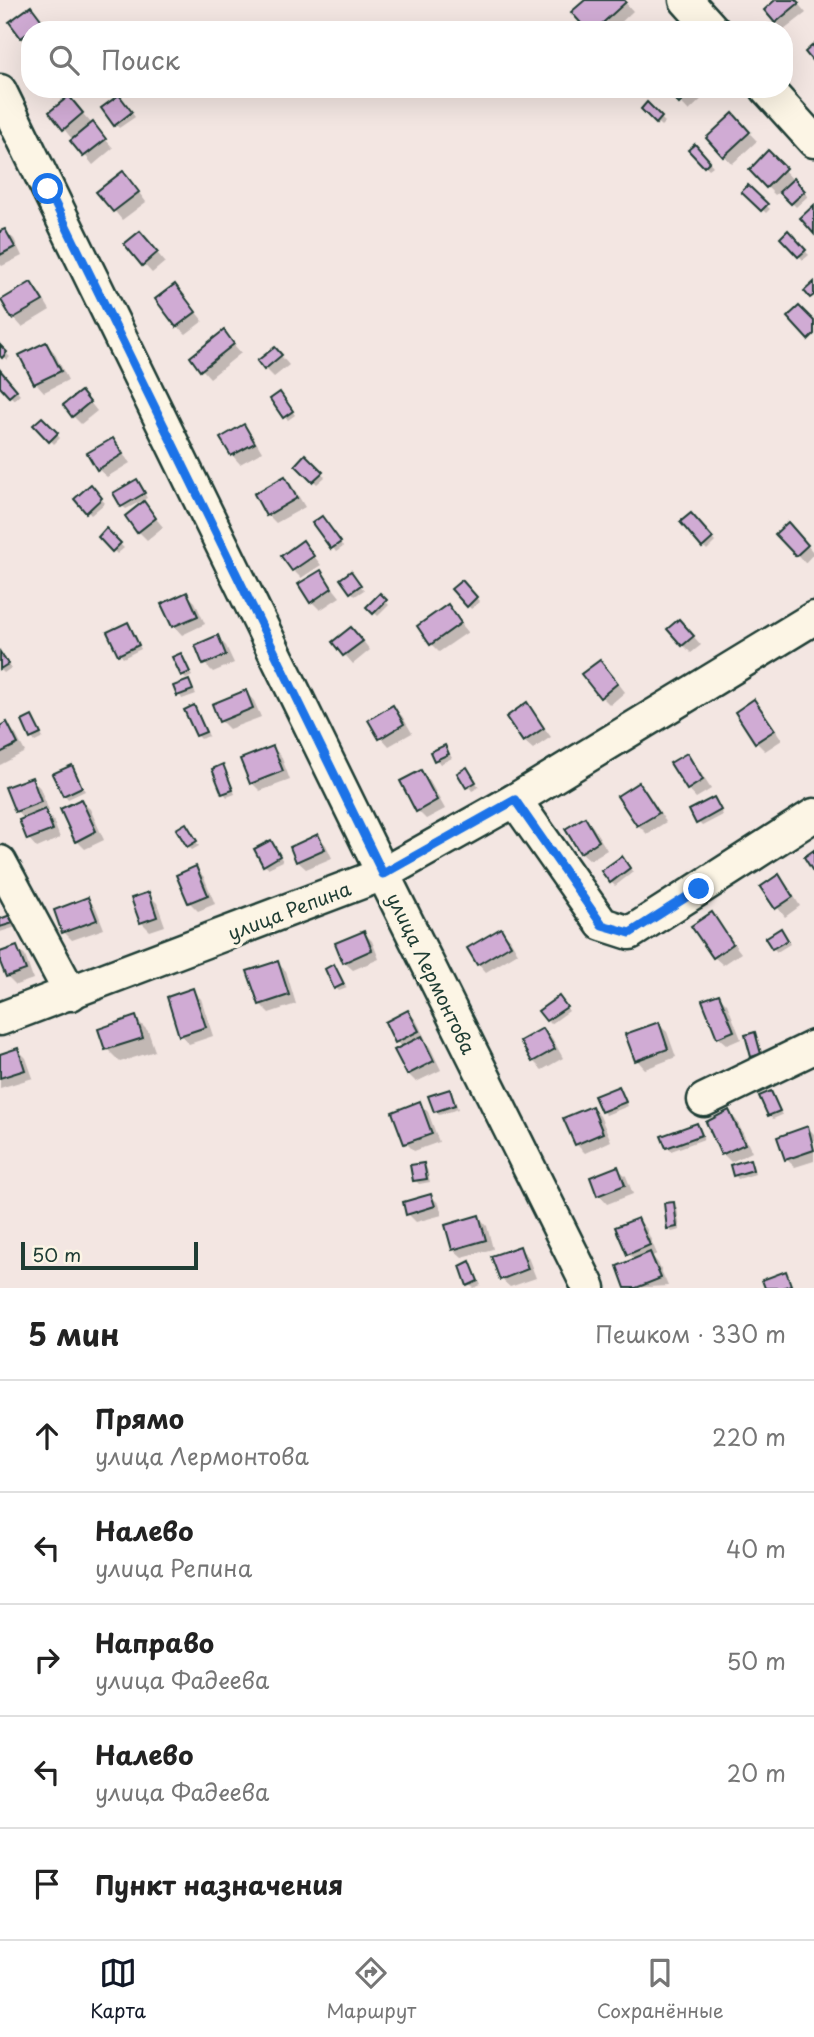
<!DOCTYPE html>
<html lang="ru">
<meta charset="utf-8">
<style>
body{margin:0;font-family:"Playpen Sans",sans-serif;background:#f6f6f6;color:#222}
.scale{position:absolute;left:21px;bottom:18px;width:177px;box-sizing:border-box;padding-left:7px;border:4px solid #1f3d34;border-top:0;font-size:19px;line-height:24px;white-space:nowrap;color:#1f3d34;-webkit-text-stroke:5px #fcf5e5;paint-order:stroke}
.stop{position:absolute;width:21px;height:21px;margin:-16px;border:5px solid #1a73e8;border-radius:50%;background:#fff}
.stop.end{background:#1a73e8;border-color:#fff;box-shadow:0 2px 7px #0008}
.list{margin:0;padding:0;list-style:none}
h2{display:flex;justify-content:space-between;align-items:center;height:91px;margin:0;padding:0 28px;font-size:30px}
h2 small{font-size:23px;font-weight:400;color:#767676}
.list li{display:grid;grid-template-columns:46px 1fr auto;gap:21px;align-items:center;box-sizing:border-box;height:112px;padding:0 28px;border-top:2px solid #e0e0e0}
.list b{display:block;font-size:26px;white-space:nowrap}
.list p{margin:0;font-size:23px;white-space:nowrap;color:#767676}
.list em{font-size:23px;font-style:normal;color:#767676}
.icon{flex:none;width:38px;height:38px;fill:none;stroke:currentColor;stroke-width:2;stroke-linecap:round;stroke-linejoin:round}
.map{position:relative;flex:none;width:814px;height:1288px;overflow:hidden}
.search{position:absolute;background:#fff;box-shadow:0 7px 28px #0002;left:21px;right:21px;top:21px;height:77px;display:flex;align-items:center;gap:18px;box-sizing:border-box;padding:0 24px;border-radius:28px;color:#767676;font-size:26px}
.sheet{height:651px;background:#fff}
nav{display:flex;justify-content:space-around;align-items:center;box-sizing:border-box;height:98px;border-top:2px solid #e0e0e0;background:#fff;font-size:19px;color:#767676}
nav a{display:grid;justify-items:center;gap:4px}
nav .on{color:#111827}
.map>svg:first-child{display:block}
.shadow{fill:#0003}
.building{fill:#d0abd4;stroke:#1f3d34;stroke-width:2}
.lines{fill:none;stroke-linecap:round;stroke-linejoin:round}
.minor-casing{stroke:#1f3d34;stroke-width:37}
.minor{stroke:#fcf5e5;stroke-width:32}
.route{stroke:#1a73e8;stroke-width:9}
.labels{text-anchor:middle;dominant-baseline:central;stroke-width:7;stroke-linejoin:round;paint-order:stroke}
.street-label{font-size:19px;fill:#1f3d34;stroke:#fcf5e5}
</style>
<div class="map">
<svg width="814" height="1288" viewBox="0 0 814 1288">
<rect width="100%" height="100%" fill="#f3e6e2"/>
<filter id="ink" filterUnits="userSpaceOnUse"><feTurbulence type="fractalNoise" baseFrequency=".0143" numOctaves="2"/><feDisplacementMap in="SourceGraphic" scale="14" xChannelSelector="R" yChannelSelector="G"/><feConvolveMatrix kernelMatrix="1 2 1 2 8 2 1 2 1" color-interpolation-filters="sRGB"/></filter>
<g filter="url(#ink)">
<g class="shadow">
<path d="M 587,0 L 623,0 L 633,11 L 613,30 L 589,30 Z"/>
<path d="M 778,0 L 795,0 L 806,13 L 784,30 L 776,22 Z"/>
<path d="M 30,8 L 49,30 L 30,30 L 30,45 L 22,37 Z"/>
<path d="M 668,89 L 710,89 L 711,90 L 689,111 Z"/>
<path d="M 123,101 L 135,117 L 119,128 L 116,125 Z"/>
<path d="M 647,105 L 665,122 L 661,126 L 643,109 Z"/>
<path d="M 77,107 L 113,148 L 93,165 L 64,129 Z"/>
<path d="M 733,116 L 757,141 L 732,164 L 708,138 Z"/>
<path d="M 695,146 L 713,166 L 709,169 L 691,150 Z"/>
<path d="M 768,153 L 808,196 L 796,207 L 780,191 L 775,195 L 751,170 Z"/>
<path d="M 131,182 L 146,202 L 122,220 L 99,192 Z"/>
<path d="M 748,188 L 770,209 L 766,213 L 744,192 Z"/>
<path d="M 5,231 L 14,239 L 22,256 L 2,266 L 0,264 L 0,233 Z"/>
<path d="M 788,233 L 809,255 L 803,260 L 783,238 Z"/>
<path d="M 148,242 L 165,262 L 152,273 L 126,245 Z"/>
<path d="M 31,284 L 39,292 L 50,310 L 22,327 L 14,318 L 3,300 Z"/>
<path d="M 175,286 L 203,321 L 186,334 L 177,326 Z"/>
<path d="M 224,333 L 241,353 L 210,378 L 202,369 Z"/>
<path d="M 46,344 L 54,352 L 68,380 L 44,392 L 36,383 L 22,356 Z"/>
<path d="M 0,347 L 10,357 L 7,360 L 0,354 Z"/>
<path d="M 275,349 L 289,365 L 274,377 L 266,369 Z"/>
<path d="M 0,372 L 20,395 L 14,400 L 0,384 Z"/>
<path d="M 283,398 L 295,415 L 288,420 L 285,417 Z"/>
<path d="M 89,401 L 97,411 L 81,424 L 73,416 Z"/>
<path d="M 42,419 L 60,438 L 54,444 L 36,425 Z"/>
<path d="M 244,426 L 252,435 L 262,452 L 240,464 L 232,455 Z"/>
<path d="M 112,440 L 130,463 L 107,477 L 98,469 Z"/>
<path d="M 305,457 L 325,477 L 317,484 L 297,465 Z"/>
<path d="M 285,478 L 293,487 L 305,507 L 276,523 L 268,515 Z"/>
<path d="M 140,485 L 147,498 L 126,509 L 122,506 Z"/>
<path d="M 90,487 L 105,503 L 91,515 L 76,499 Z"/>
<path d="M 144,504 L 163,527 L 147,540 L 138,531 Z"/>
<path d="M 691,515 L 715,542 L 707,550 L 682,523 Z"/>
<path d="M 326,522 L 343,547 L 336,552 L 315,523 Z"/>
<path d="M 106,531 L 124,548 L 117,554 L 100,537 Z"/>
<path d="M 796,533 L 814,553 L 805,563 L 778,534 Z"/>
<path d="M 303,542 L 321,565 L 301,578 L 293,570 Z"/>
<path d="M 320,572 L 340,597 L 320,610 L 311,601 Z"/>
<path d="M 354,577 L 364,590 L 355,596 L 342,579 Z"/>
<path d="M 462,582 L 480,602 L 471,609 L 453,589 Z"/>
<path d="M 186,594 L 195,602 L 205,624 L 182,635 L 174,626 L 164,604 Z"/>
<path d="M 380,596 L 389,605 L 378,616 L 369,607 Z"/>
<path d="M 447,607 L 468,632 L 439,652 L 431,644 Z"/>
<path d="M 128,624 L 141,649 L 123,658 L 120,654 Z"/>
<path d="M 688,630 L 701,645 L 691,653 L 683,645 Z"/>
<path d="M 217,637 L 226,646 L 234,663 L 213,672 L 205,664 Z"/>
<path d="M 360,637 L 370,650 L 353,664 L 334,642 Z"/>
<path d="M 0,653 L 11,668 L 4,673 L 0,669 Z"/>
<path d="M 181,656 L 192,676 L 186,679 L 182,675 Z"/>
<path d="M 608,670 L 625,692 L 610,705 L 601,696 Z"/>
<path d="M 189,682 L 196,694 L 182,699 L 176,687 Z"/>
<path d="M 246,692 L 254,701 L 261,717 L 229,729 L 221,721 Z"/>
<path d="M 754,701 L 762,709 L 782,740 L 765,751 L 756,742 L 737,712 Z"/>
<path d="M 527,705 L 551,737 L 533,749 L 524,741 Z"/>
<path d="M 194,707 L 209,736 L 201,739 L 197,735 Z"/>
<path d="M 393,707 L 402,716 L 412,733 L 389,746 L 381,737 Z"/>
<path d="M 32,718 L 43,738 L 35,742 L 32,738 Z"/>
<path d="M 6,724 L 15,733 L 25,752 L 0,765 L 0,727 Z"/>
<path d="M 445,747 L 452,758 L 440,764 L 432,753 Z"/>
<path d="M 273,748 L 281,756 L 290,780 L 260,791 L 252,783 Z"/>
<path d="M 687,755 L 695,764 L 711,789 L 696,798 L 688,789 Z"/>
<path d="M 223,766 L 226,770 L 235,794 L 227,797 L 224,793 Z"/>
<path d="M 71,767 L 85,791 L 68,799 L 65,795 Z"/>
<path d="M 421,772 L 429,780 L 445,809 L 426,819 L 418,811 Z"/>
<path d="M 460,773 L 470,773 L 479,787 L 472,791 Z"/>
<path d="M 32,779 L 40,788 L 49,811 L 45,812 L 53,820 L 60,838 L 37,848 L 29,839 L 24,819 L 17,811 Z"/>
<path d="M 639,784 L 647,792 L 666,822 L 647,834 L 638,825 Z"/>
<path d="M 714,799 L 723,815 L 702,826 L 698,822 Z"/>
<path d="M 81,801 L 90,809 L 104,840 L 85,849 L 76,840 Z"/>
<path d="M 585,819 L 593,827 L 607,850 L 590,860 L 581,852 Z"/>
<path d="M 186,825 L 199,846 L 192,850 L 188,846 Z"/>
<path d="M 318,836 L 326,845 L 332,858 L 306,869 L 297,861 Z"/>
<path d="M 271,842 L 283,861 L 268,868 L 264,865 Z"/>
<path d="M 625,862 L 633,872 L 615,886 L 611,882 Z"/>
<path d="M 195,868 L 204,877 L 215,904 L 198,911 L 189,902 Z"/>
<path d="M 778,877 L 787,885 L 800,906 L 785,917 L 762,887 Z"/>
<path d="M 148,894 L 157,903 L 165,926 L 150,931 L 141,922 Z"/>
<path d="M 88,899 L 96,908 L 104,929 L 72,940 L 64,932 Z"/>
<path d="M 711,914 L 741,953 L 723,965 L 714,957 Z"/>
<path d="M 10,917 L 16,927 L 0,932 L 0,921 Z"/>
<path d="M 501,931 L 510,939 L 518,953 L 486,972 L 478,963 Z"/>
<path d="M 364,933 L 372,941 L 379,959 L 353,970 L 344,962 Z"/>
<path d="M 784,934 L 790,944 L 777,952 L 773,948 Z"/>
<path d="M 17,948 L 25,956 L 33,979 L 16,985 L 7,976 L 0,954 Z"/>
<path d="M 277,963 L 286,971 L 296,1004 L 269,1013 L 260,1004 Z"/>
<path d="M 334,966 L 347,988 L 339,991 L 336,988 Z"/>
<path d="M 192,990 L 201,999 L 213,1036 L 189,1044 L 181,1035 Z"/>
<path d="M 719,996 L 727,1004 L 741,1039 L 727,1045 L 718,1037 Z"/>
<path d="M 562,1002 L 569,1011 L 551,1024 L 547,1020 Z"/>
<path d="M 408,1012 L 416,1020 L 426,1040 L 424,1041 L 430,1047 L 441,1070 L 416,1082 L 408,1074 L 402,1048 L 397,1042 Z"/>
<path d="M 135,1018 L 148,1031 L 155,1051 L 120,1062 L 107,1049 Z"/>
<path d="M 658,1024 L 667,1032 L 676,1057 L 645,1069 L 637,1060 Z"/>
<path d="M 543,1030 L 552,1038 L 563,1058 L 542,1070 L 533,1061 Z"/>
<path d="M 754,1034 L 758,1038 L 764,1058 L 757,1060 L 753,1056 Z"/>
<path d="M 18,1050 L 26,1058 L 33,1078 L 0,1088 L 0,1055 Z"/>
<path d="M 619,1088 L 628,1106 L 606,1115 L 602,1111 Z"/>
<path d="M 449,1091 L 453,1095 L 458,1109 L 439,1115 L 435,1111 Z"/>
<path d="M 771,1093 L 782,1115 L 773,1119 L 770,1115 Z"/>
<path d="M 419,1103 L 428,1112 L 439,1142 L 414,1151 L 406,1143 Z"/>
<path d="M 592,1108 L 600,1116 L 611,1141 L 585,1153 L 576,1144 Z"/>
<path d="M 729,1112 L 737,1121 L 752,1152 L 731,1162 L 723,1154 Z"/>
<path d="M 697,1125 L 704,1139 L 671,1151 L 667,1147 Z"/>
<path d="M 808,1128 L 814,1134 L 814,1161 L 795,1167 L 786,1159 Z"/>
<path d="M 749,1161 L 753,1165 L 755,1174 L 738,1179 L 735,1175 Z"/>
<path d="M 423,1165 L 427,1169 L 430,1182 L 419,1184 L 415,1180 Z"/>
<path d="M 617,1168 L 626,1176 L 633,1194 L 607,1204 L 599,1195 L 592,1178 Z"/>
<path d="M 431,1196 L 439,1204 L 442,1215 L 416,1222 L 408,1214 Z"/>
<path d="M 673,1204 L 677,1208 L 680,1230 L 672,1232 L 668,1228 Z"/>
<path d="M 479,1217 L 487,1226 L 493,1249 L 462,1257 L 453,1249 Z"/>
<path d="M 638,1220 L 646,1228 L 657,1254 L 652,1256 L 658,1263 L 668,1286 L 627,1288 L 635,1260 L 629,1254 Z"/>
<path d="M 520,1248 L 528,1257 L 536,1278 L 510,1287 L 501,1279 Z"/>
<path d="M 470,1263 L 481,1285 L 474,1288 L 469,1285 Z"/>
<path d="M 785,1273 L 793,1288 L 767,1288 Z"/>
</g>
<g class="building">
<path d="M 585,0 L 624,0 L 626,2 L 595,30 L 587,30 L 571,12 Z"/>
<path d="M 775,0 L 796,0 L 799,3 L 775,23 L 764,10 Z"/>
<path d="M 31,6 L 43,22 L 21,38 L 9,22 Z"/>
<path d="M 814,44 L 814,63 L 805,52 Z"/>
<path d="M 665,89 L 694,89 L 679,104 Z"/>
<path d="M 119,95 L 132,112 L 114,126 L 101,108 Z"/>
<path d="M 69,96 L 83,113 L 63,130 L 49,112 Z"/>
<path d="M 647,102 L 662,117 L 656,124 L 641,109 Z"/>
<path d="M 733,113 L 750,132 L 723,157 L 706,138 Z"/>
<path d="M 93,122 L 106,139 L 83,157 L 70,141 Z"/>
<path d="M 695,144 L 710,161 L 704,167 L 688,150 Z"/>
<path d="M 768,150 L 786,168 L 766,188 L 749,170 Z"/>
<path d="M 123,171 L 139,192 L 113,212 L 96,192 Z"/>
<path d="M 794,178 L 805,191 L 791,204 L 779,192 Z"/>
<path d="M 748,185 L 768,204 L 761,211 L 741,192 Z"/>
<path d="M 814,205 L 814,234 L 800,218 Z"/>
<path d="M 5,229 L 15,247 L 0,255 L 0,231 Z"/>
<path d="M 788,230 L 806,250 L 798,257 L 780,238 Z"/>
<path d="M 140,231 L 158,252 L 142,266 L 124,244 Z"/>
<path d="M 31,282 L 43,301 L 12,319 L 1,300 Z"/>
<path d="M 814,282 L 814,295 L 810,298 L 804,291 Z"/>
<path d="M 175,284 L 196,312 L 176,327 L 155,299 Z"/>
<path d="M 799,306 L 814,321 L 814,334 L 808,340 L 787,317 Z"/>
<path d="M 224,330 L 234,344 L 200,371 L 190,357 Z"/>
<path d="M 46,342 L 61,371 L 34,384 L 19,355 Z"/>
<path d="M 0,345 L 7,352 L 2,358 L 0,356 Z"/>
<path d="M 275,347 L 282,355 L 264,370 L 257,361 Z"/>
<path d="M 0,370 L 17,390 L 9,397 L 0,387 Z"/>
<path d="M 81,391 L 90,402 L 72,417 L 63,405 Z"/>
<path d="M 280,392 L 293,411 L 283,418 L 270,399 Z"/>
<path d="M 42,417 L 58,433 L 49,442 L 33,425 Z"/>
<path d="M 244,424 L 255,443 L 231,456 L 220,438 Z"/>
<path d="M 113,438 L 123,454 L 97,470 L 87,453 Z"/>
<path d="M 305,454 L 323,472 L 312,482 L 295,465 Z"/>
<path d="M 285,476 L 297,498 L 266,516 L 254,494 Z"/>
<path d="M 137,479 L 145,493 L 121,507 L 113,493 Z"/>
<path d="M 91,484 L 102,498 L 86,513 L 74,499 Z"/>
<path d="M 144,501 L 156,518 L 137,533 L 125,516 Z"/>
<path d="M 691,513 L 713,538 L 702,548 L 680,522 Z"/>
<path d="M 322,516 L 341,542 L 331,549 L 312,523 Z"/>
<path d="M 788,522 L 808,545 L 796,556 L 775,534 Z"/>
<path d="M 106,528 L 121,543 L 112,552 L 98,537 Z"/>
<path d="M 303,540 L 314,556 L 292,571 L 281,556 Z"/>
<path d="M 321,570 L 332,588 L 310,603 L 298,584 Z"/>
<path d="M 351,571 L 361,585 L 350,593 L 340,579 Z"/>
<path d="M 462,580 L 477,597 L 467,607 L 451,589 Z"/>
<path d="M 187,592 L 198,616 L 172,627 L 161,604 Z"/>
<path d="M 380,593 L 387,600 L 373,614 L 366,607 Z"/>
<path d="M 448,604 L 461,623 L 430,645 L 417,626 Z"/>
<path d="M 679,619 L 694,636 L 682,646 L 667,629 Z"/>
<path d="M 128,622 L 139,645 L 118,655 L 107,632 Z"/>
<path d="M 351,627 L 363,641 L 343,656 L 332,642 Z"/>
<path d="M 218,635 L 226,655 L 203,665 L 195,645 Z"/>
<path d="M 0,652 L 8,664 L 0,669 Z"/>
<path d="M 181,653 L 190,672 L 181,676 L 172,657 Z"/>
<path d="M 600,660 L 618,683 L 600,698 L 581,674 Z"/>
<path d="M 189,680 L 193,690 L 177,696 L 173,686 Z"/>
<path d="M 246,690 L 253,708 L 219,722 L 212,704 Z"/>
<path d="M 754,699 L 775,730 L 755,743 L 735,712 Z"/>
<path d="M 527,702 L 544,728 L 523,742 L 506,717 Z"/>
<path d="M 194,705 L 206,732 L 196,736 L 184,710 Z"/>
<path d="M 393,705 L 404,724 L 379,739 L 368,720 Z"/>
<path d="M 32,716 L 41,734 L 30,739 L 22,721 Z"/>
<path d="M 7,722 L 18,744 L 0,753 L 0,726 Z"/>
<path d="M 445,745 L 449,754 L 434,761 L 430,752 Z"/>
<path d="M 273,746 L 283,771 L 250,784 L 240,759 Z"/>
<path d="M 687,753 L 703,780 L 687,790 L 670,763 Z"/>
<path d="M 223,764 L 233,790 L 222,794 L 212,769 Z"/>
<path d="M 72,765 L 82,787 L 63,796 L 52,774 Z"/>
<path d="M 467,767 L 476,782 L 466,788 L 457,773 Z"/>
<path d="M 421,770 L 437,800 L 416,812 L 400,781 Z"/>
<path d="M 32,777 L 41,802 L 15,812 L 5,787 Z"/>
<path d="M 639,782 L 659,813 L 637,826 L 617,796 Z"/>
<path d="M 714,797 L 721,810 L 696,824 L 689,810 Z"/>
<path d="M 81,799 L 96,831 L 75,842 L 60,809 Z"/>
<path d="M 45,809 L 53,830 L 27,840 L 19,820 Z"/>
<path d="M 585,817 L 599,841 L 580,853 L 565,829 Z"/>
<path d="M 186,823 L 197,841 L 187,847 L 176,829 Z"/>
<path d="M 318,834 L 325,849 L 296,862 L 290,847 Z"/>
<path d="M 271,840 L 280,856 L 263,866 L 254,849 Z"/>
<path d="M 814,850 L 814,873 L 804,857 Z"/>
<path d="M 622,856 L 630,868 L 610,883 L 601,871 Z"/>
<path d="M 196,866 L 208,895 L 188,903 L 176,875 Z"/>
<path d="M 779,874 L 793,897 L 775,909 L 760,887 Z"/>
<path d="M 149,892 L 157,917 L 140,923 L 131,898 Z"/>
<path d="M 88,897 L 97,920 L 62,933 L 54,910 Z"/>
<path d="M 712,912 L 733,944 L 713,958 L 691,926 Z"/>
<path d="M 10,915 L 13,923 L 0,927 L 0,919 Z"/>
<path d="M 501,928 L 511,945 L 477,965 L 467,948 Z"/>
<path d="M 781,928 L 788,940 L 772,949 L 765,938 Z"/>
<path d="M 364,931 L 372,950 L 343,963 L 335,943 Z"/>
<path d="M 17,946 L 26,970 L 6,977 L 0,962 L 0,952 Z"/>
<path d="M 278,961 L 289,995 L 259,1005 L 247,971 Z"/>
<path d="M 334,964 L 344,984 L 334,989 L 325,969 Z"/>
<path d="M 193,988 L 206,1027 L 179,1036 L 167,997 Z"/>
<path d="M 719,994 L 734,1031 L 717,1038 L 702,1000 Z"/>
<path d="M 559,996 L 567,1007 L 546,1021 L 538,1011 Z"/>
<path d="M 408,1010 L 419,1031 L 395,1043 L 385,1022 Z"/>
<path d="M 136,1016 L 143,1038 L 105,1050 L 98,1029 Z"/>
<path d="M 659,1022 L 668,1049 L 635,1061 L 625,1034 Z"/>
<path d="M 543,1028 L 555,1049 L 532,1062 L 520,1041 Z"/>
<path d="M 755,1032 L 761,1054 L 751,1057 L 745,1035 Z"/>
<path d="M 422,1036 L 434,1061 L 407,1075 L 394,1050 Z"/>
<path d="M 18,1048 L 25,1070 L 0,1078 L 0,1054 Z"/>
<path d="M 619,1086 L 626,1102 L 601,1112 L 594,1096 Z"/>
<path d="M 450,1089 L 455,1105 L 434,1112 L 428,1096 Z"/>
<path d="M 771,1091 L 780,1111 L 768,1116 L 759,1096 Z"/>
<path d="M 420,1101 L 432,1134 L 404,1144 L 392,1112 Z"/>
<path d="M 592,1106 L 603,1133 L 575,1145 L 563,1118 Z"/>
<path d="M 729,1110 L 745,1144 L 721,1155 L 706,1122 Z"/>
<path d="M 697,1123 L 702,1135 L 666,1148 L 661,1136 Z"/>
<path d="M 808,1126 L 814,1150 L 785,1160 L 777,1137 Z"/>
<path d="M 750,1159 L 753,1170 L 733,1176 L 730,1165 Z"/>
<path d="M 424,1163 L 427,1179 L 413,1181 L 410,1165 Z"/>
<path d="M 618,1166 L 625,1185 L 597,1196 L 590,1177 Z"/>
<path d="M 431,1194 L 435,1206 L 406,1215 L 403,1202 Z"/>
<path d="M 674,1202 L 677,1227 L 667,1229 L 664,1203 Z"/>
<path d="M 479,1215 L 486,1240 L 452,1250 L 445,1225 Z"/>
<path d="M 638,1218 L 650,1245 L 627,1255 L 615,1227 Z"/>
<path d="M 520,1246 L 528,1269 L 500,1280 L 491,1256 Z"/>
<path d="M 650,1252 L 661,1278 L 636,1288 L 625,1288 L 617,1266 Z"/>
<path d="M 470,1261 L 478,1281 L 467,1286 L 460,1266 Z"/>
<path d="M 786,1271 L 791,1285 L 782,1288 L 765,1288 L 762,1280 Z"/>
</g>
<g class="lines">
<defs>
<g id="minor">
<path d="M 686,0 L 713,30"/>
<path d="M 767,89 L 814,141"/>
<path d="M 0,91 L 383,874 L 589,1288"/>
<path d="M 515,800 L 602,924 L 630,933 L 814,815"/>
<path d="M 0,862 L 71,994"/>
<path d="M 0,1019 L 383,874 L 515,800 L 814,618"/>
<path d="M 704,1100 L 814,1047"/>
</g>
</defs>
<use href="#minor" class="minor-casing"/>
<use href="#minor" class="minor"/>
</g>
</g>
<g class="lines" filter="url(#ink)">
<path class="route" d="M 48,189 L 383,874 L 515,800 L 602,925 L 630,933 L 699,889"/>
</g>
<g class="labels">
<g class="street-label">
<text transform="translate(289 910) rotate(-21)">улица Репина</text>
<text transform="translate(432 973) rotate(64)">улица Лермонтова</text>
</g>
</g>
</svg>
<div class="scale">50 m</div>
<div class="stop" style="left:48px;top:189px"></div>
<div class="stop end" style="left:699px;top:889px"></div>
<div class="search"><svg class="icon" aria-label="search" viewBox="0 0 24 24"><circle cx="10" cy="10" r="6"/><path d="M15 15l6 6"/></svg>Поиск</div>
</div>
<section class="sheet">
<h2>5 мин<small>Пешком · 330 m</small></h2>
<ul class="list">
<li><svg class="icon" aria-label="ahead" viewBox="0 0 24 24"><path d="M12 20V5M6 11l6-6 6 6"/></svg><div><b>Прямо</b><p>улица Лермонтова</p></div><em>220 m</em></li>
<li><svg class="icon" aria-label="left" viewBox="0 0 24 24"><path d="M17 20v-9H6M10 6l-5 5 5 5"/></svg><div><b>Налево</b><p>улица Репина</p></div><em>40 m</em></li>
<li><svg class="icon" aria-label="right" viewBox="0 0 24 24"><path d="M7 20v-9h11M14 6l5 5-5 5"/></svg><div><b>Направо</b><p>улица Фадеева</p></div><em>50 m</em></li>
<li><svg class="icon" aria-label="left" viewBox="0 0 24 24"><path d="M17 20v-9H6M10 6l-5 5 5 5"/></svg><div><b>Налево</b><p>улица Фадеева</p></div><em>20 m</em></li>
<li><svg class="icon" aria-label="arrive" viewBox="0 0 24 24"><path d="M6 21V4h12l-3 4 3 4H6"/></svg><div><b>Пункт назначения</b></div></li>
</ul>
</section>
<nav>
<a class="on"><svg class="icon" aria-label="map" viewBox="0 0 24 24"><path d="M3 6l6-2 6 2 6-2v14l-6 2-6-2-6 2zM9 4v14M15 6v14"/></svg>Карта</a>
<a><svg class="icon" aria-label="directions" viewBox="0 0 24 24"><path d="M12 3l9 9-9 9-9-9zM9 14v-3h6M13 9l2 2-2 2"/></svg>Маршрут</a>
<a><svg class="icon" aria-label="saved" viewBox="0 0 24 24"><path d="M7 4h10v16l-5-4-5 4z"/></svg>Сохранённые</a>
</nav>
